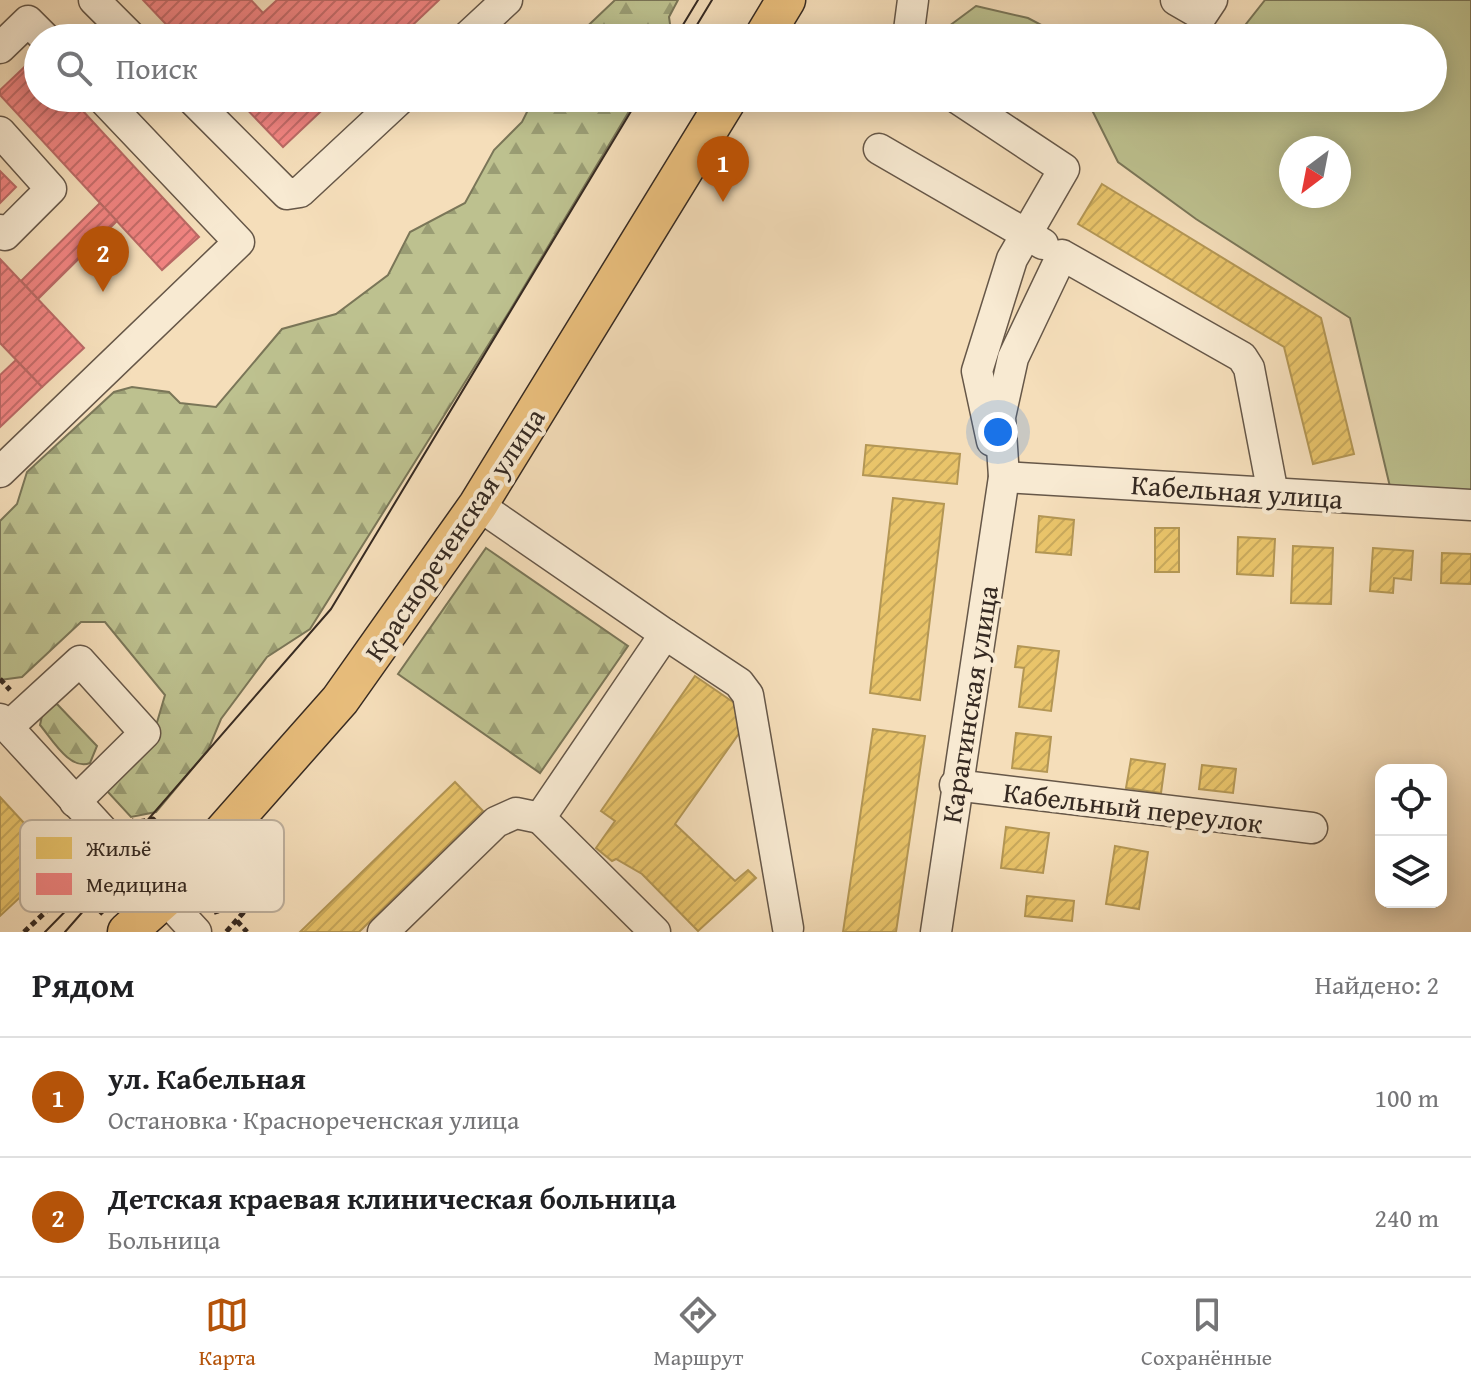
<!DOCTYPE html>
<html lang="ru">
<meta charset="utf-8">
<style>
body{margin:0;font-family:"Gentium Book Plus",serif;background:#f2f2f2;color:#202124}
.controls{position:absolute;right:24px;bottom:24px;display:grid;overflow:hidden;border-radius:16px;box-shadow:0 4px 20px #0003}
.controls button{width:72px;height:72px;display:grid;place-items:center;padding:0;border:0;border-bottom:2px solid #e0e0e0;background:#fff;color:#202124;font:40px sans-serif}
.compass{position:absolute;left:1279px;top:136px;width:72px;height:72px;border-radius:50%;background:#fff;box-shadow:0 4px 20px #0003;rotate:212deg}
.you{position:absolute;left:998px;top:432px;width:28px;height:28px;margin:-20px;border:6px solid #fff;border-radius:50%;background:#1a73e8;box-shadow:0 0 0 12px #1a73e833}
.badge{display:grid;place-items:center;width:52px;height:52px;border-radius:50%;background:#b45309;color:#fff;font-size:26px;font-weight:700}
.pin{position:absolute;translate:-50% -66px;filter:drop-shadow(0 2px 4px #0008)}
.pin::after{content:'';position:absolute;top:42px;width:28px;height:24px;background:inherit;clip-path:polygon(0 0,100% 0,50% 100%)}
.list{margin:0;padding:0;list-style:none}
h2{display:flex;justify-content:space-between;align-items:center;height:104px;margin:0;padding:0 32px;font-size:34px}
h2 small{font-size:26px;font-weight:400;color:#757577}
.list li{display:grid;grid-template-columns:52px 1fr auto;gap:24px;align-items:center;box-sizing:border-box;height:120px;padding:0 32px;border-top:2px solid #e0e0e0}
.list b{display:block;font-size:30px;white-space:nowrap}
.list p{margin:0;font-size:26px;white-space:nowrap;color:#757577}
.list em{font-size:26px;font-style:normal;color:#757577}
.icon{flex:none;width:44px;height:44px;fill:none;stroke:currentColor;stroke-width:2;stroke-linecap:round;stroke-linejoin:round}
.map{position:relative;flex:none;width:1471px;height:932px;overflow:hidden}
.search{position:absolute;background:#fff;box-shadow:0 4px 20px #0003;left:24px;right:24px;top:24px;height:88px;display:flex;align-items:center;gap:20px;box-sizing:border-box;padding:0 28px;border-radius:44px;color:#757577;font-size:30px}
.sheet{height:344px;background:#fff}
nav{display:flex;justify-content:space-around;align-items:center;box-sizing:border-box;height:112px;border-top:2px solid #e0e0e0;background:#fff;font-size:22px;color:#757577}
nav a{display:grid;justify-items:center;gap:4px}
nav .on{color:#b45309}
.map>svg:first-child{display:block}
.green{fill:#bdc18f;stroke:#7a7658;stroke-width:2;fill-rule:evenodd}
.forest{fill:url(#forest-firs);stroke:#7a7658;stroke-width:2}
.homes{fill:url(#homes-hatch);stroke:#b39654;stroke-width:2}
.health{fill:url(#health-hatch);stroke:#ba6965;stroke-width:2}
.lines{fill:none;stroke-linecap:round;stroke-linejoin:round}
.minor-casing{stroke:#665748;stroke-width:33}
.major-casing{stroke:#362a22;stroke-width:41}
.path{stroke:#362a22;stroke-width:5;stroke-dasharray:6 4;stroke-linecap:butt}
.minor{stroke:#f8ead2;stroke-width:30}
.major{stroke:#eabf7d;stroke-width:38}
.tram{stroke:#362a22;stroke-width:2}
.labels{text-anchor:middle;dominant-baseline:central;stroke-width:8;stroke-linejoin:round;paint-order:stroke}
.street-label{font-size:28px;fill:#362a22;stroke:#f8ead2}
.key{fill:#f8ead2;stroke:#beb09d;stroke-width:2}
.key-label{font-size:22px;fill:#362a22}
</style>
<div class="map">
<svg width="1471" height="932" viewBox="0 0 1471 932">
<defs>
<pattern id="forest-firs" width="22" height="20" patternUnits="userSpaceOnUse" patternTransform="scale(2)"><rect width="22" height="20" fill="#bdc18f"/><path d="M5 1l3.5 6h-7zM16 11l3.5 6h-7z" fill="#9a9d74"/></pattern>
<pattern id="homes-hatch" width="6" height="6" patternUnits="userSpaceOnUse" patternTransform="scale(2)"><rect width="6" height="6" fill="#e9c46a"/><path d="M-1 1l2-2M0 6l6-6M5 7l2-2" fill="none" stroke="#c8a95c"/></pattern>
<pattern id="health-hatch" width="6" height="6" patternUnits="userSpaceOnUse" patternTransform="scale(2)"><rect width="6" height="6" fill="#f28482"/><path d="M-1 1l2-2M0 6l6-6M5 7l2-2" fill="none" stroke="#c56c6a"/></pattern>
</defs>
<rect width="100%" height="100%" fill="#f5deba"/>
<filter id="stains"><feTurbulence type="fractalNoise" baseFrequency=".0025" numOctaves="4"/><feColorMatrix values="0 0 0 0 .2 0 0 0 0 .09 0 0 0 0 .02 0 0 0 .5 -.17"/></filter>
<radialGradient id="worn" r=".72"><stop offset=".6" stop-color="#630" stop-opacity="0"/><stop offset="1" stop-color="#630" stop-opacity=".3"/></radialGradient>
<g class="green">
<path d="M 1265,0 L 1471,0 L 1471,496 L 1391,491 L 1350,318 L 1196,219 L 1118,162 L 1086,98 L 1433,98 L 1433,38 L 1235,38 ZM 1291,148 L 1339,148 L 1339,196 L 1291,196 Z"/>
<path d="M 976,6 L 1028,18 L 1066,38 L 933,38 Z"/>
</g>
<g class="forest">
<path d="M 615,0 L 678,0 L 669,17 L 672,38 L 575,38 Z"/>
<path d="M 534,98 L 637,98 L 509,312 L 310,629 L 267,657 L 221,719 L 208,750 L 156,812 L 131,817 L 107,791 L 153,736 L 165,695 L 105,622 L 81,622 L 22,677 L 0,680 L 0,521 L 17,504 L 27,472 L 114,392 L 132,387 L 169,392 L 180,403 L 216,407 L 282,329 L 336,314 L 388,275 L 410,232 L 465,203 L 494,150 L 522,122 Z"/>
<path d="M 486,548 L 628,646 L 540,773 L 398,674 Z"/>
<path d="M 57,704 L 97,746 L 90,763 C 70,771 52,739 40,725 L 44,707 Z"/>
</g>
<g class="homes">
<path d="M 1102,184 L 1321,318 L 1354,454 L 1313,464 L 1284,347 L 1078,224 Z"/>
<path d="M 866,445 L 960,454 L 957,484 L 863,475 Z"/>
<path d="M 893,498 L 944,504 L 920,700 L 870,693 Z"/>
<path d="M 1039,516 L 1074,520 L 1071,555 L 1036,552 Z"/>
<rect x="1155" y="528" width="24" height="44"/>
<path d="M 1238,537 L 1275,539 L 1273,576 L 1237,574 Z"/>
<path d="M 1293,546 L 1333,548 L 1331,604 L 1291,603 Z"/>
<path d="M 1373,548 L 1413,551 L 1411,580 L 1394,578 L 1393,593 L 1370,591 Z"/>
<path d="M 1442,553 L 1471,554 L 1471,584 L 1441,583 Z"/>
<path d="M 1018,646 L 1059,651 L 1051,711 L 1019,707 L 1024,668 L 1015,667 Z"/>
<path d="M 695,676 L 752,715 L 675,824 L 735,881 L 748,870 L 756,878 L 698,931 L 642,874 L 616,859 L 612,861 L 596,848 L 615,821 L 601,811 Z"/>
<path d="M 873,729 L 925,736 L 896,932 L 843,932 Z"/>
<path d="M 1016,733 L 1051,737 L 1047,772 L 1012,768 Z"/>
<path d="M 1131,759 L 1165,764 L 1161,793 L 1126,788 Z"/>
<path d="M 1202,765 L 1236,769 L 1233,793 L 1199,789 Z"/>
<path d="M 455,782 L 483,811 L 359,932 L 300,932 Z"/>
<path d="M 0,797 L 59,861 L 0,916 Z"/>
<path d="M 1006,827 L 1049,833 L 1043,873 L 1001,868 Z"/>
<path d="M 1115,846 L 1148,852 L 1139,909 L 1106,904 Z"/>
<path d="M 1027,896 L 1074,901 L 1072,921 L 1025,916 Z"/>
</g>
<g class="health">
<path d="M 143,0 L 251,0 L 263,13 L 277,0 L 439,0 L 399,38 L 179,38 Z"/>
<path d="M 34,58 L 38,62 L 38,98 L 71,98 L 199,237 L 162,270 L 0,95 L 0,90 Z"/>
<path d="M 236,98 L 335,98 L 283,147 Z"/>
<path d="M 0,171 L 16,187 L 0,203 Z"/>
<path d="M 100,203 L 117,221 L 38,299 L 21,281 Z"/>
<path d="M 0,259 L 84,348 L 42,387 L 0,343 Z"/>
<path d="M 16,360 L 42,387 L 0,427 L 0,375 Z"/>
</g>
<g class="lines">
<defs>
<g id="minor">
<path d="M 94,0 L 132,38"/>
<path d="M 1176,0 L 1202,15 L 1212,0"/>
<path d="M 466,38 L 507,0"/>
<path d="M 908,38 L 913,0"/>
<path d="M 0,48 L 28,21 L 45,38"/>
<path d="M 191,98 L 287,194 L 300,192 L 401,98"/>
<path d="M 957,98 L 1064,169 L 1012,259 L 977,371 L 992,441"/>
<path d="M 0,132 L 51,189 L 5,235 L 0,230"/>
<path d="M 879,149 L 1043,244"/>
<path d="M 0,472 L 239,242 L 102,98"/>
<path d="M 1004,477 L 1471,505"/>
<path d="M 478,505 L 665,634"/>
<path d="M 0,719 L 196,932"/>
<path d="M 8,727 L 80,661 L 145,733 L 75,802"/>
<path d="M 955,785 L 1312,828"/>
<path d="M 383,932 L 496,822 L 516,813 L 540,818"/>
<path d="M 655,932 L 540,818 L 665,634 L 739,683 L 748,695 L 788,928"/>
<path d="M 936,932 L 1004,477 L 1000,417 L 1013,358 L 1062,255 L 1242,357 L 1249,368 L 1273,494"/>
</g>
<g id="major">
<path d="M 763,38 L 786,0"/>
<path d="M 127,932 L 164,899 L 340,700 L 478,505 L 728,98"/>
</g>
</defs>
<use href="#minor" class="minor-casing"/>
<use href="#major" class="major-casing"/>
<g class="path">
<path d="M 0,679 L 10,690"/>
<path d="M 131,820 L 134,823 L 153,819 L 175,841"/>
<path d="M 69,838 L 91,870"/>
<path d="M 87,877 L 83,885 L 86,897 L 103,914"/>
<path d="M 215,883 L 243,913 L 226,932"/>
<path d="M 211,893 L 217,914"/>
<path d="M 237,921 L 247,932"/>
<path d="M 24,932 L 91,870"/>
</g>
<use href="#minor" class="minor"/>
<use href="#major" class="major"/>
<g class="tram">
<path d="M 675,38 L 698,0"/>
<path d="M 689,38 L 712,0"/>
<path d="M 45,932 L 92,884 L 331,609 L 639,98"/>
<path d="M 65,932 L 107,884"/>
</g>
</g>
<g class="labels">
<g class="street-label">
<text transform="translate(1237 491) rotate(4)">Кабельная улица</text>
<text transform="translate(454 534) rotate(-56)">Краснореченская улица</text>
<text transform="translate(969 704) rotate(-81)">Карагинская улица</text>
<text transform="translate(1133 807) rotate(7)">Кабельный переулок</text>
</g>
</g>
<rect x="20" y="820" width="264" height="92" rx="12" class="key"/>
<rect x="36" y="837" width="36" height="22" fill="#e9c46a"/>
<rect x="36" y="873" width="36" height="22" fill="#f28482"/>
<g class="key-label">
<text x="86" y="856">Жильё</text>
<text x="86" y="892">Медицина</text>
</g>
<rect width="100%" height="100%" filter="url(#stains)"/>
<rect width="100%" height="100%" fill="url(#worn)"/>
</svg>
<div class="controls">
<button><svg class="icon" aria-label="locate" viewBox="0 0 24 24"><circle cx="12" cy="12" r="6"/><path d="M12 2v4M12 18v4M2 12h4M18 12h4"/></svg></button>
<button><svg class="icon" aria-label="layers" viewBox="0 0 24 24"><path d="M12 4l9 5-9 5-9-5zM3 14l9 5 9-5"/></svg></button>
</div>
<svg class="compass" viewBox="-18 -18 36 36"><path d="M0-13l5 13h-10z" fill="#e53935"/><path d="M0 13l5-13h-10z" fill="#757577"/></svg>
<div class="you"></div>
<div class="pin badge" style="left:723px;top:202px">1</div>
<div class="pin badge" style="left:103px;top:292px">2</div>
<div class="search"><svg class="icon" aria-label="search" viewBox="0 0 24 24"><circle cx="10" cy="10" r="6"/><path d="M15 15l6 6"/></svg>Поиск</div>
</div>
<section class="sheet">
<h2>Рядом<small>Найдено: 2</small></h2>
<ul class="list">
<li><span class="badge">1</span><div><b>ул. Кабельная</b><p>Остановка · Краснореченская улица</p></div><em>100 m</em></li>
<li><span class="badge">2</span><div><b>Детская краевая клиническая больница</b><p>Больница</p></div><em>240 m</em></li>
</ul>
</section>
<nav>
<a class="on"><svg class="icon" aria-label="map" viewBox="0 0 24 24"><path d="M3 6l6-2 6 2 6-2v14l-6 2-6-2-6 2zM9 4v14M15 6v14"/></svg>Карта</a>
<a><svg class="icon" aria-label="directions" viewBox="0 0 24 24"><path d="M12 3l9 9-9 9-9-9zM9 14v-3h6M13 9l2 2-2 2"/></svg>Маршрут</a>
<a><svg class="icon" aria-label="saved" viewBox="0 0 24 24"><path d="M7 4h10v16l-5-4-5 4z"/></svg>Сохранённые</a>
</nav>
